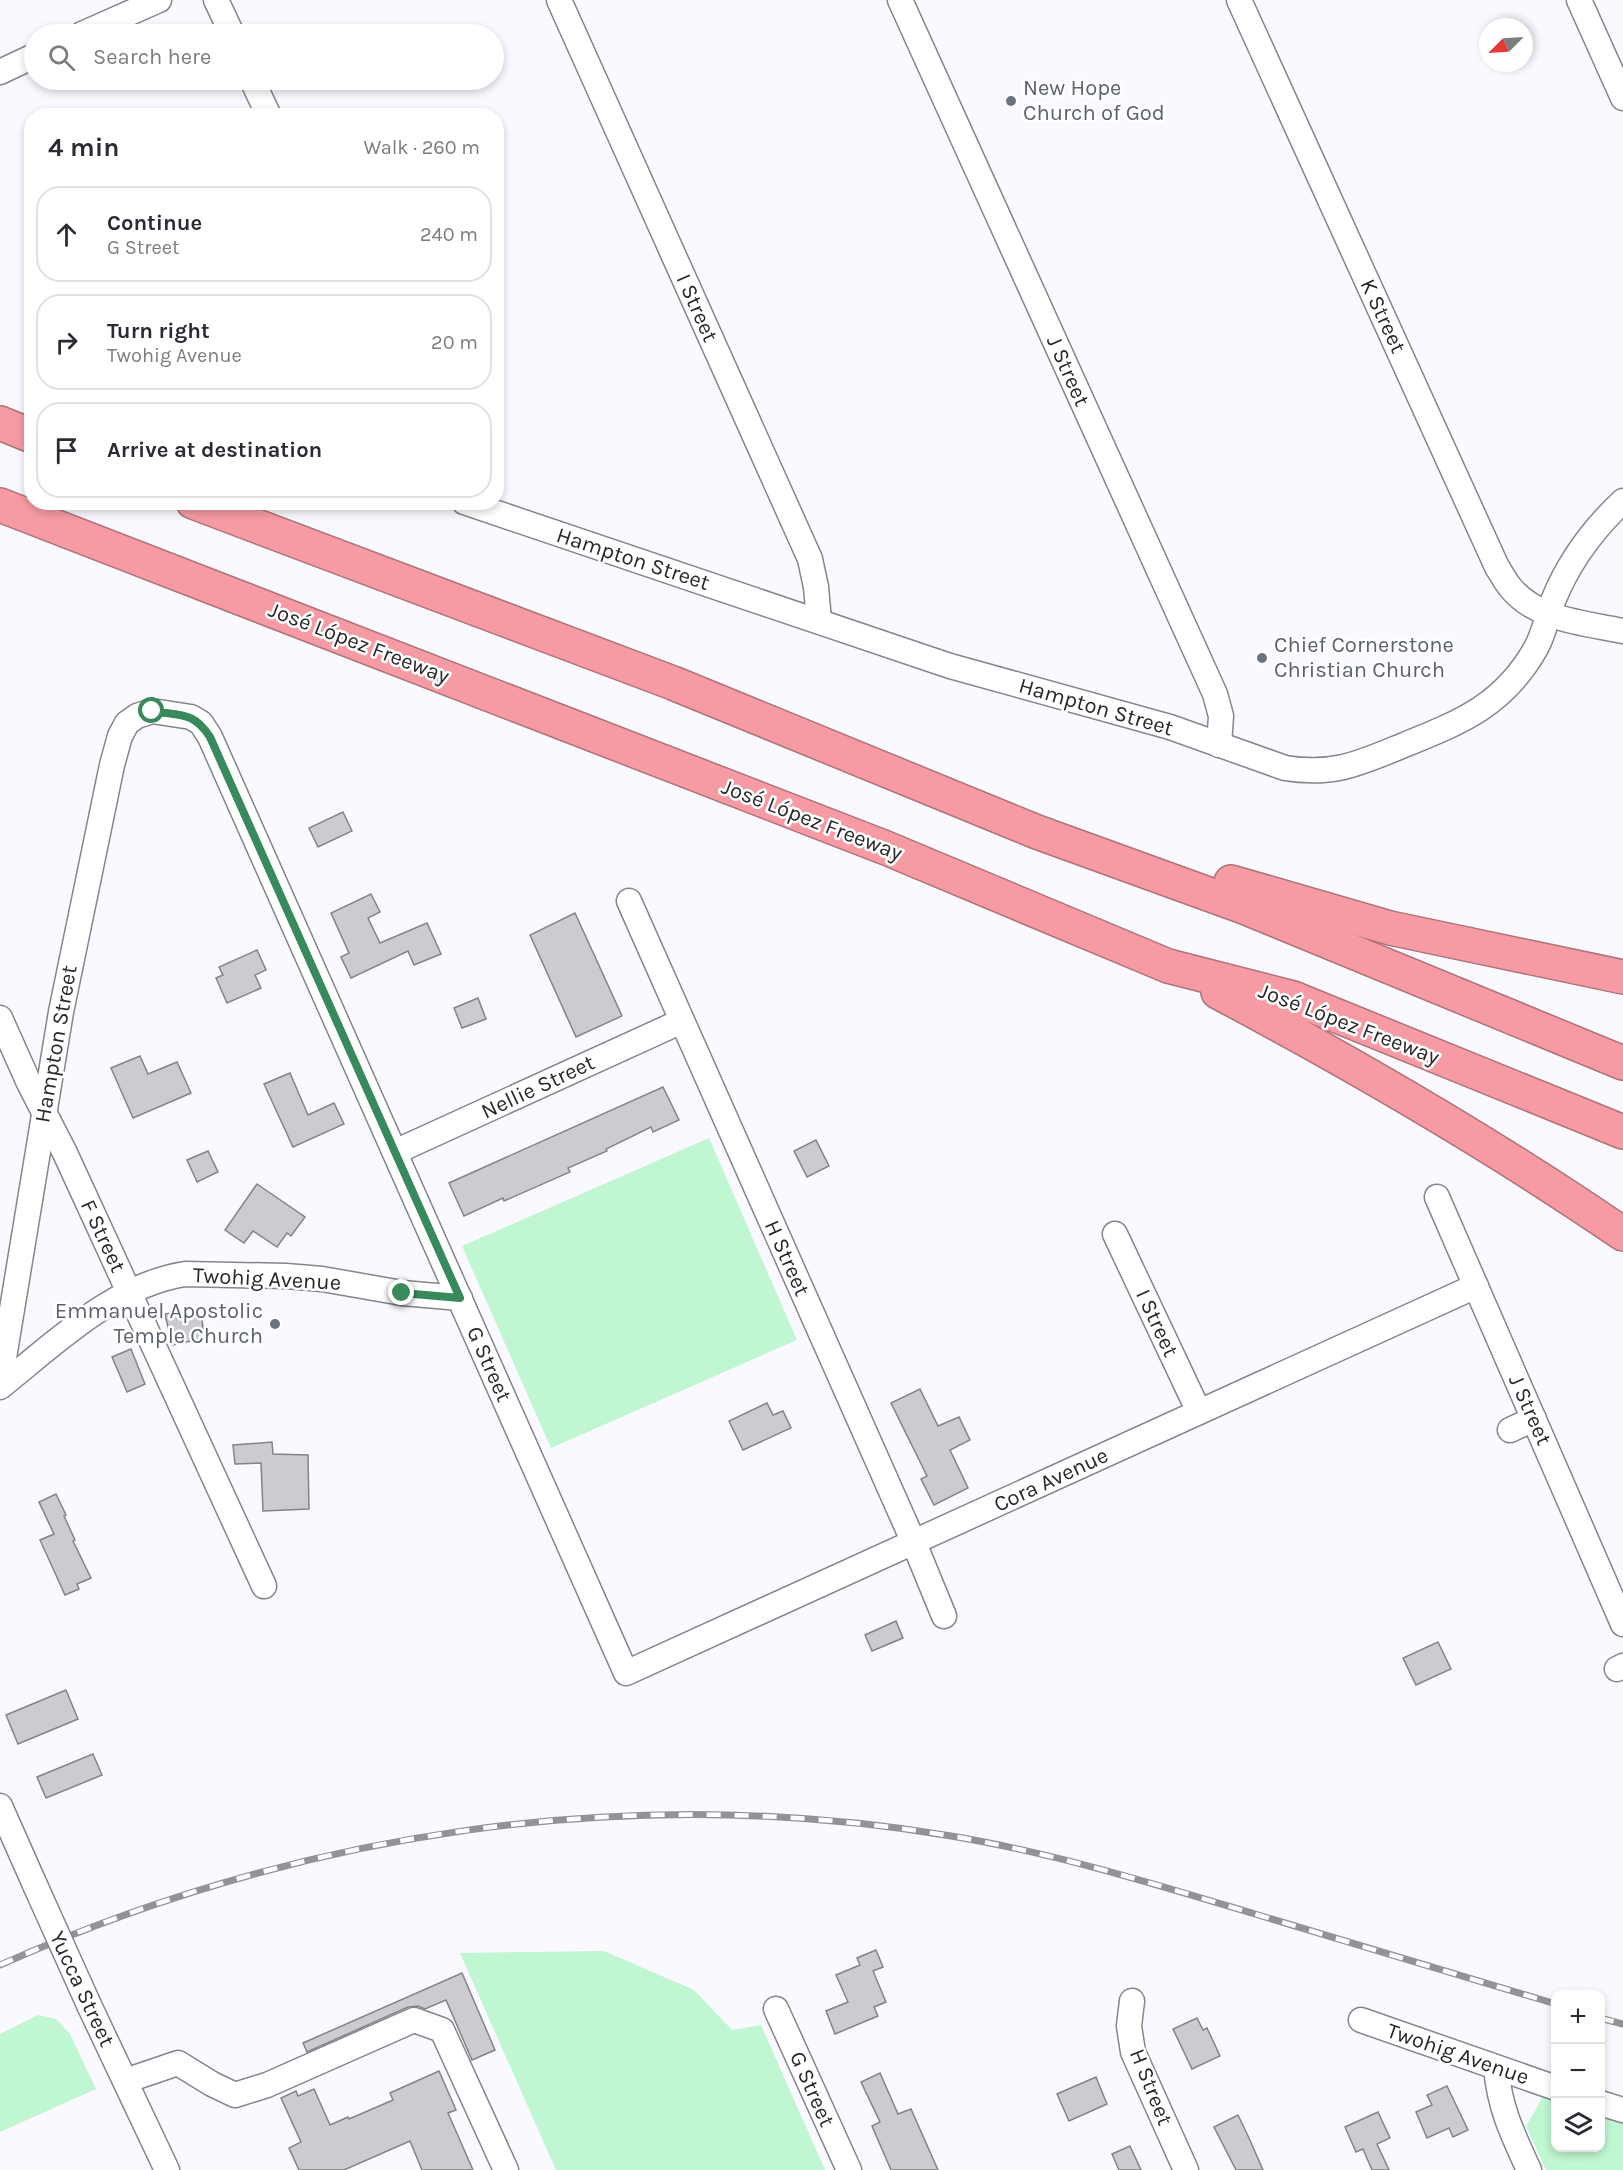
<!DOCTYPE html>
<meta charset="utf-8">
<style>
body{margin:0;font-family:Karla,sans-serif;background:#f7f7f7;color:#2b2b33}
.controls{position:absolute;right:18px;bottom:18px;display:grid;overflow:hidden;border-radius:12px;box-shadow:0 3px 9px #0003}
.controls button{width:54px;height:54px;display:grid;place-items:center;padding:0;border:0;border-bottom:2px solid #e1e1e2;background:#fff;color:#2b2b33;font:30px sans-serif}
.compass{position:absolute;left:1479px;top:18px;width:54px;height:54px;border-radius:50%;background:#fff;box-shadow:0 3px 9px #0003;rotate:246deg}
.stop{position:absolute;width:18px;height:18px;margin:-14px;border:4px solid #388a5c;border-radius:50%;background:#fff}
.stop.end{background:#388a5c;border-color:#fff;box-shadow:0 2px 6px #0008}
.list{margin:0;padding:0;list-style:none}
h2{display:flex;justify-content:space-between;align-items:center;height:78px;margin:0;padding:0 24px;font-size:26px}
h2 small{font-size:20px;font-weight:400;color:#7c7c81}
.list li{display:grid;grid-template-columns:39px 1fr auto;gap:18px;align-items:center;box-sizing:border-box;height:96px;margin:0 12px 12px;padding:0 12px;border:2px solid #e1e1e2;border-radius:24px}
.list b{display:block;font-size:22px;white-space:nowrap}
.list p{margin:0;font-size:20px;white-space:nowrap;color:#7c7c81}
.list em{font-size:20px;font-style:normal;color:#7c7c81}
.icon{flex:none;width:33px;height:33px;fill:none;stroke:currentColor;stroke-width:2;stroke-linecap:round;stroke-linejoin:round}
.map{position:relative;flex:none;width:1623px;height:2170px;overflow:hidden}
.search{position:absolute;background:#fff;box-shadow:0 3px 9px #0003;left:24px;top:24px;width:480px;height:66px;display:flex;align-items:center;gap:15px;box-sizing:border-box;padding:0 21px;border-radius:33px;color:#7c7c81;font-size:22px}
.panel{position:absolute;background:#fff;box-shadow:0 3px 9px #0003;left:24px;top:108px;width:480px;height:402px;border-radius:24px}
.map>svg:first-child{display:block}
.green{fill:#c0f6d2}
.building{fill:#cccbd0;stroke:#848388;stroke-width:1.5}
.lines{fill:none;stroke-linecap:round;stroke-linejoin:round}
.minor-casing{stroke:#85868b;stroke-width:27}
.highway-casing{stroke:#ae7379;stroke-width:36}
.minor{stroke:#fff;stroke-width:24}
.highway{stroke:#f69ba3;stroke-width:33}
.rail-casing{stroke:#929397;stroke-width:7}
.rail{stroke:#fff;stroke-width:4.5;stroke-dasharray:14;stroke-linecap:butt}
.minor-bridge-casing{stroke:#85868b;stroke-width:27;stroke-linecap:butt}
.minor-bridge{stroke:#fff;stroke-width:24}
.route{stroke:#388a5c;stroke-width:8}
.worship-dot{fill:#6b7280;stroke:#fff;stroke-width:2}
.labels{text-anchor:middle;dominant-baseline:central;stroke-width:5;stroke-linejoin:round;paint-order:stroke}
.worship-label{font-size:22px;fill:#5b616d;stroke:#fff;text-anchor:start}
.street-label{font-size:22px;fill:#27282a;stroke:#fff}
</style>
<div class="map">
<svg width="1623" height="2170" viewBox="0 0 1623 2170">
<rect width="100%" height="100%" fill="#f9f9ff"/>
<g class="green">
<path d="M 709,1138 L 797,1340 L 551,1448 L 462,1246 Z"/>
<path d="M 604,1951 L 694,1990 L 732,2030 L 761,2025 L 825,2170 L 556,2170 L 460,1953 Z"/>
<path d="M 38,2015 L 56,2019 L 70,2034 L 96,2089 L 0,2132 L 0,2034 Z"/>
<path d="M 1544,2095 L 1555,2099 L 1556,2148 L 1600,2148 L 1601,2114 L 1623,2122 L 1623,2170 L 1546,2170 L 1526,2126 Z"/>
</g>
<g class="building">
<path d="M 343,812 L 352,831 L 318,847 L 309,828 Z"/>
<path d="M 371,894 L 380,912 L 368,918 L 380,943 L 427,923 L 441,954 L 414,965 L 408,951 L 351,978 L 341,957 L 349,953 L 331,913 Z"/>
<path d="M 575,913 L 622,1016 L 576,1037 L 530,935 Z"/>
<path d="M 257,950 L 266,970 L 255,975 L 261,988 L 227,1003 L 216,978 L 223,975 L 219,967 Z"/>
<path d="M 478,998 L 486,1019 L 462,1028 L 454,1008 Z"/>
<path d="M 140,1056 L 148,1074 L 177,1062 L 191,1093 L 133,1118 L 111,1068 Z"/>
<path d="M 290,1073 L 308,1115 L 334,1103 L 344,1124 L 293,1147 L 264,1084 Z"/>
<path d="M 663,1087 L 679,1120 L 653,1132 L 651,1127 L 606,1149 L 607,1151 L 568,1168 L 570,1172 L 504,1201 L 503,1198 L 464,1216 L 449,1183 Z"/>
<path d="M 816,1140 L 829,1166 L 807,1177 L 794,1151 Z"/>
<path d="M 208,1151 L 218,1172 L 197,1182 L 187,1160 Z"/>
<path d="M 257,1184 L 305,1217 L 291,1236 L 287,1233 L 277,1247 L 253,1231 L 244,1243 L 225,1230 Z"/>
<path d="M 181,1311 L 182,1319 L 201,1315 L 205,1338 L 172,1345 L 165,1314 Z"/>
<path d="M 131,1349 L 145,1384 L 127,1392 L 112,1357 Z"/>
<path d="M 920,1389 L 938,1426 L 959,1417 L 970,1440 L 950,1450 L 968,1488 L 934,1505 L 921,1479 L 927,1476 L 891,1403 Z"/>
<path d="M 767,1403 L 773,1415 L 783,1411 L 791,1428 L 743,1450 L 729,1421 Z"/>
<path d="M 272,1442 L 273,1454 L 308,1455 L 309,1509 L 263,1511 L 261,1463 L 235,1464 L 233,1445 Z"/>
<path d="M 56,1494 L 66,1515 L 64,1516 L 75,1540 L 73,1541 L 91,1578 L 77,1584 L 79,1589 L 65,1595 L 40,1540 L 54,1534 L 39,1502 Z"/>
<path d="M 896,1621 L 903,1638 L 872,1651 L 865,1635 Z"/>
<path d="M 1438,1642 L 1451,1669 L 1416,1685 L 1403,1658 Z"/>
<path d="M 66,1690 L 78,1719 L 18,1744 L 6,1715 Z"/>
<path d="M 93,1754 L 102,1775 L 46,1798 L 37,1777 Z"/>
<path d="M 876,1950 L 883,1967 L 873,1971 L 886,2002 L 874,2007 L 878,2016 L 835,2034 L 826,2011 L 848,2002 L 836,1975 L 860,1965 L 857,1958 Z"/>
<path d="M 462,1973 L 495,2050 L 472,2060 L 446,2000 L 425,2009 L 418,2006 L 408,2007 L 307,2052 L 303,2043 Z"/>
<path d="M 1197,2018 L 1203,2030 L 1207,2028 L 1220,2056 L 1192,2069 L 1173,2029 Z"/>
<path d="M 439,2071 L 456,2110 L 448,2113 L 473,2170 L 422,2170 L 410,2141 L 344,2170 L 299,2170 L 289,2148 L 301,2142 L 281,2098 L 296,2091 L 298,2096 L 314,2089 L 330,2125 L 348,2117 L 349,2119 L 393,2100 L 390,2093 Z"/>
<path d="M 880,2073 L 898,2114 L 911,2109 L 938,2170 L 891,2170 L 872,2126 L 880,2122 L 861,2082 Z"/>
<path d="M 1096,2077 L 1107,2104 L 1069,2121 L 1057,2094 Z"/>
<path d="M 1447,2086 L 1468,2130 L 1453,2137 L 1449,2128 L 1427,2138 L 1416,2112 L 1432,2105 L 1427,2095 Z"/>
<path d="M 1378,2112 L 1390,2138 L 1377,2144 L 1389,2170 L 1372,2170 L 1363,2149 L 1356,2152 L 1345,2127 Z"/>
<path d="M 1238,2115 L 1249,2138 L 1263,2170 L 1236,2170 L 1214,2127 Z"/>
<path d="M 1130,2146 L 1141,2170 L 1119,2170 L 1112,2154 Z"/>
</g>
<g class="lines">
<defs>
<g id="minor">
<path d="M 216,0 L 232,34"/>
<path d="M 559,0 L 810,559 L 816,587 L 819,620"/>
<path d="M 900,0 L 1215,694 L 1221,716 L 1219,745"/>
<path d="M 1239,0 L 1497,567 C 1501,573 1505,581 1510,587 C 1536,620 1585,623 1623,631"/>
<path d="M 1579,0 L 1623,98"/>
<path d="M 82,34 L 159,0"/>
<path d="M 0,72 L 34,56"/>
<path d="M 252,80 L 269,116"/>
<path d="M 464,502 L 950,666 L 1170,727 L 1285,768 C 1334,776 1360,763 1404,745 C 1461,722 1504,705 1536,648 C 1544,634 1547,616 1553,601 C 1569,561 1592,530 1623,501"/>
<path d="M 629,901 L 914,1543 L 944,1616"/>
<path d="M 0,1018 L 29,1083 L 65,1153 L 264,1586"/>
<path d="M 395,1152 L 682,1021"/>
<path d="M 1437,1197 L 1623,1624"/>
<path d="M 1115,1234 L 1199,1412"/>
<path d="M 0,1382 L 61,1012 L 112,765 L 120,736 L 127,723 L 137,716 L 152,711 L 191,717 L 201,723 L 210,737 L 626,1673 L 1476,1286"/>
<path d="M 0,1387 C 54,1344 114,1285 185,1274 L 286,1276 L 322,1279 L 402,1293 L 460,1298"/>
<path d="M 1510,1430 L 1534,1419"/>
<path d="M 1617,1669 L 1623,1666"/>
<path d="M 0,1806 L 35,1885"/>
<path d="M 1132,2001 L 1129,2026 L 1133,2052 L 1186,2170"/>
<path d="M 89,2005 L 167,2170"/>
<path d="M 776,2009 L 849,2170"/>
<path d="M 1361,2020 L 1556,2088"/>
<path d="M 1496,2068 C 1500,2109 1512,2133 1529,2170"/>
<path d="M 125,2081 L 178,2063 L 212,2084 L 235,2095 L 267,2085 L 414,2020 L 442,2030 L 506,2170"/>
<path d="M 1600,2103 L 1623,2110"/>
</g>
<g id="highway">
<path d="M 0,423 L 32,436"/>
<path d="M 193,502 L 673,683 L 1037,832 L 1244,907 L 1623,1063"/>
<path d="M 0,505 L 886,848 L 1168,966 L 1293,998 L 1623,1132"/>
<path d="M 1231,882 L 1390,928 L 1623,977"/>
<path d="M 1218,992 C 1357,1066 1493,1145 1623,1234"/>
</g>
</defs>
<use href="#minor" class="minor-casing"/>
<use href="#highway" class="highway-casing"/>
<use href="#minor" class="minor"/>
<use href="#highway" class="highway"/>
<defs>
<g id="rail">
<path d="M 0,1965 C 299,1832 627,1782 951,1836 C 1054,1853 1155,1884 1255,1914 C 1355,1944 1455,1974 1556,2004"/>
<path d="M 1600,2018 L 1623,2024"/>
</g>
</defs>
<use href="#rail" class="rail-casing"/>
<use href="#rail" class="rail"/>
<defs>
<path id="minor-bridge" d="M 35,1885 L 89,2005"/>
</defs>
<use href="#minor-bridge" class="minor-bridge-casing"/>
<use href="#minor-bridge" class="minor-bridge"/>
</g>
<g class="lines">
<path class="route" d="M 152,711 C 180,716 193,711 210,737 L 460,1298 L 402,1293"/>
</g>
<g class="worship-dot">
<circle cx="1011" cy="101" r="6"/>
<circle cx="1262" cy="658" r="6"/>
<circle cx="275" cy="1324" r="6"/>
</g>
<g class="labels">
<g class="worship-label">
<text x="1023" y="88">New Hope<tspan x="1023" dy="25">Church of God</tspan></text>
<text x="1274" y="645">Chief Cornerstone<tspan x="1274" dy="25">Christian Church</tspan></text>
<text x="263" y="1311" text-anchor="end">Emmanuel Apostolic<tspan x="263" dy="25">Temple Church</tspan></text>
</g>
<g class="street-label">
<text transform="translate(697 308) rotate(66)">I Street</text>
<text transform="translate(1383 316) rotate(65)">K Street</text>
<text transform="translate(1068 371) rotate(66)">J Street</text>
<text transform="translate(633 559) rotate(18)">Hampton Street</text>
<text transform="translate(359 643) rotate(21)">José López Freeway</text>
<text transform="translate(1096 707) rotate(16)">Hampton Street</text>
<text transform="translate(812 820) rotate(21)">José López Freeway</text>
<text transform="translate(1349 1024) rotate(21)">José López Freeway</text>
<text transform="translate(56 1044) rotate(-80)">Hampton Street</text>
<text transform="translate(538 1087) rotate(-25)">Nellie Street</text>
<text transform="translate(103 1236) rotate(65)">F Street</text>
<text transform="translate(787 1258) rotate(66)">H Street</text>
<text transform="translate(267 1279) rotate(3)">Twohig Avenue</text>
<text transform="translate(1157 1323) rotate(65)">I Street</text>
<text transform="translate(489 1364) rotate(66)">G Street</text>
<text transform="translate(1530 1410) rotate(66)">J Street</text>
<text transform="translate(1051 1480) rotate(-25)">Cora Avenue</text>
<text transform="translate(82 1989) rotate(65)">Yucca Street</text>
<text transform="translate(1458 2054) rotate(19)">Twohig Avenue</text>
<text transform="translate(1151 2087) rotate(68)">H Street</text>
<text transform="translate(812 2089) rotate(66)">G Street</text>
</g>
</g>
</svg>
<div class="controls">
<button>+</button>
<button>−</button>
<button><svg class="icon" aria-label="layers" viewBox="0 0 24 24"><path d="M12 4l9 5-9 5-9-5zM3 14l9 5 9-5"/></svg></button>
</div>
<svg class="compass" viewBox="-18 -18 36 36"><path d="M0-13l5 13h-10z" fill="#e53935"/><path d="M0 13l5-13h-10z" fill="#7c7c81"/></svg>
<div class="stop" style="left:152px;top:711px"></div>
<div class="stop end" style="left:402px;top:1293px"></div>
<div class="search"><svg class="icon" aria-label="search" viewBox="0 0 24 24"><circle cx="10" cy="10" r="6"/><path d="M15 15l6 6"/></svg>Search here</div>
<section class="panel">
<h2>4 min<small>Walk · 260 m</small></h2>
<ul class="list">
<li><svg class="icon" aria-label="ahead" viewBox="0 0 24 24"><path d="M12 20V5M6 11l6-6 6 6"/></svg><div><b>Continue</b><p>G Street</p></div><em>240 m</em></li>
<li><svg class="icon" aria-label="right" viewBox="0 0 24 24"><path d="M7 20v-9h11M14 6l5 5-5 5"/></svg><div><b>Turn right</b><p>Twohig Avenue</p></div><em>20 m</em></li>
<li><svg class="icon" aria-label="arrive" viewBox="0 0 24 24"><path d="M6 21V4h12l-3 4 3 4H6"/></svg><div><b>Arrive at destination</b></div></li>
</ul>
</section>
</div>
